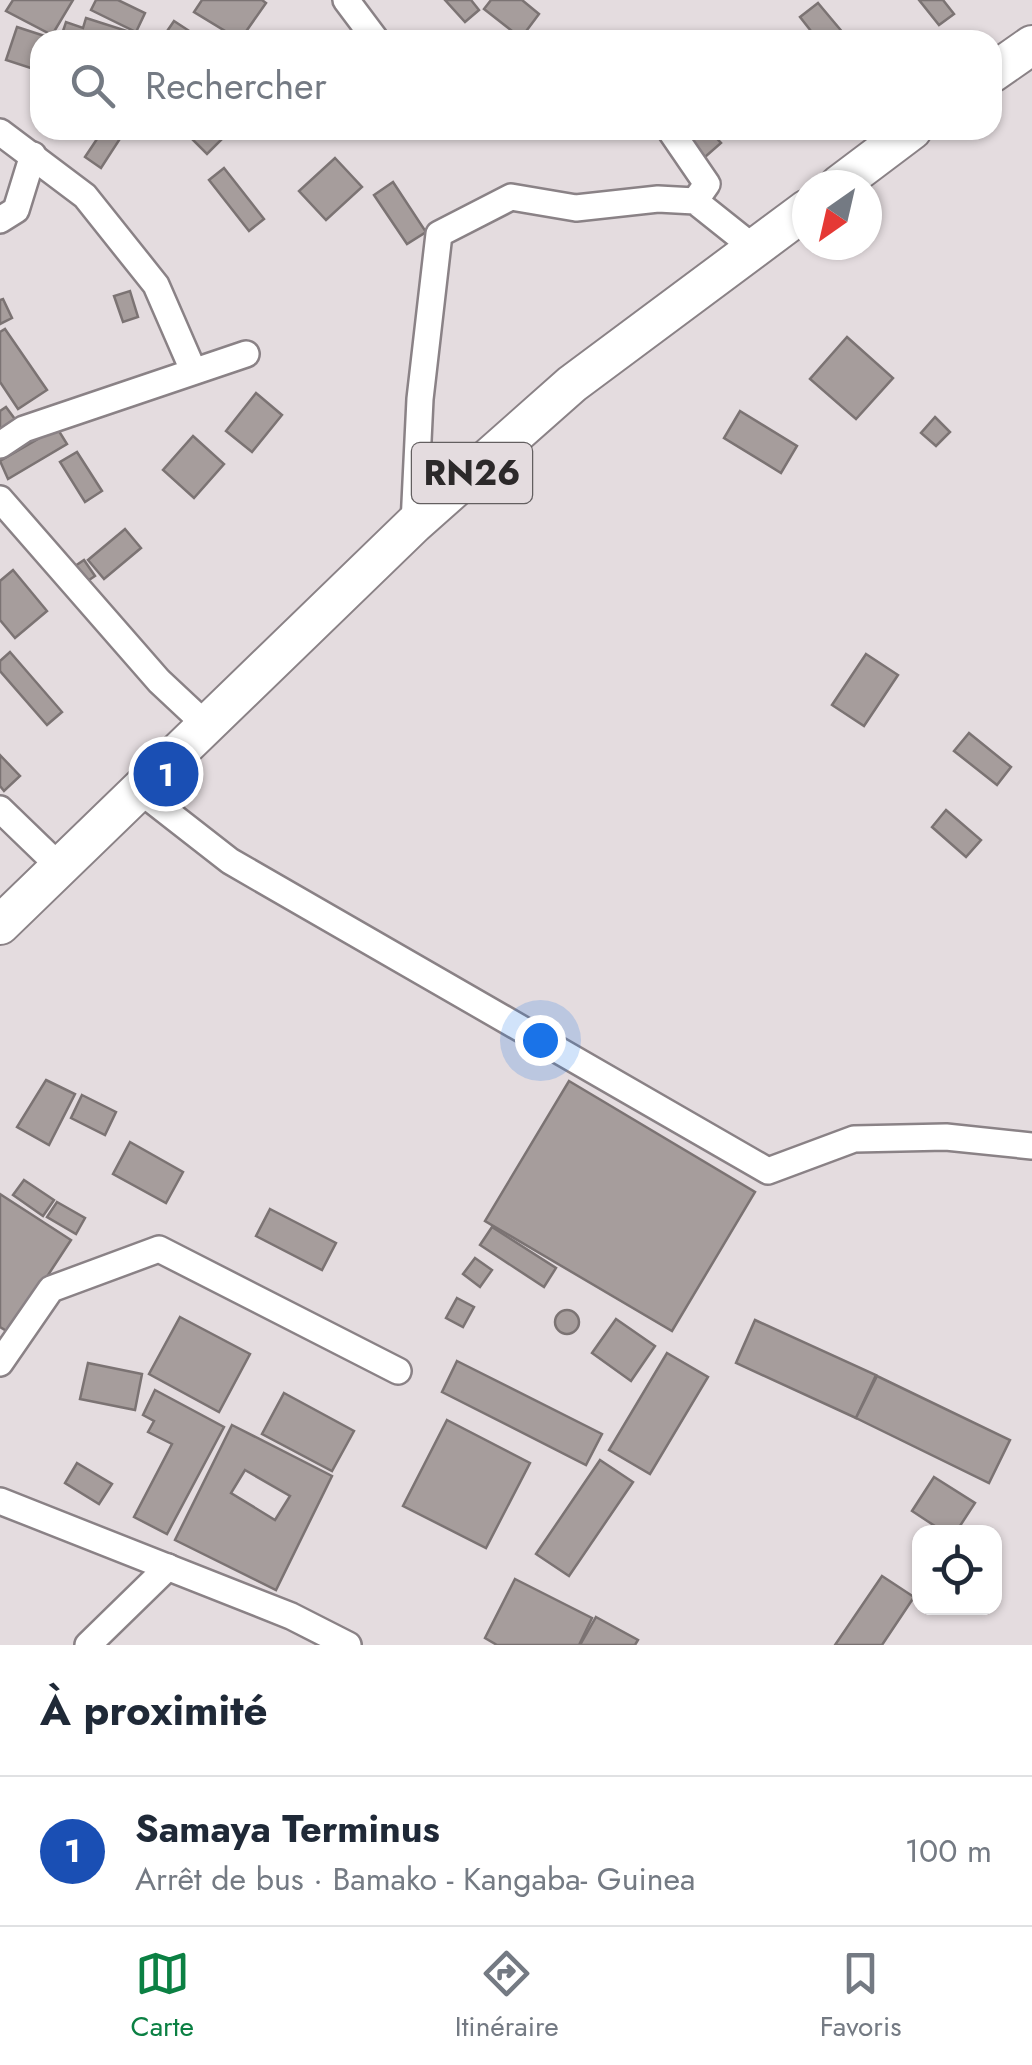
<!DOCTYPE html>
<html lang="fr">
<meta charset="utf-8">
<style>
body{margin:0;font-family:Jost,sans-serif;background:#f6f6f7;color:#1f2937}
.controls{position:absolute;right:30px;bottom:30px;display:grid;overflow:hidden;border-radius:20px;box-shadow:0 2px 8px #0004}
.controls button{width:90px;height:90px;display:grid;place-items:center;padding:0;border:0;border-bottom:2px solid #e0e1e3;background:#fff;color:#1f2937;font:50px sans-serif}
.compass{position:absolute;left:792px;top:170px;width:90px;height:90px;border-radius:50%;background:#fff;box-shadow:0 2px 8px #0004;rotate:214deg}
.you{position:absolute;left:540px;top:1040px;width:35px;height:35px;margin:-25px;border:8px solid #fff;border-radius:50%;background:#1a73e8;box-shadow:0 0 0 15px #1a73e833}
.badge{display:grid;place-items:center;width:65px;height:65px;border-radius:50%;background:#0b8043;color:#fff;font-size:32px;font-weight:700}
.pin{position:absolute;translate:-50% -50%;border:5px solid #fff;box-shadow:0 2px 10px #0006}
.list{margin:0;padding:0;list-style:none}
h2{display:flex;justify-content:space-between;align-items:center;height:130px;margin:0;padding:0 40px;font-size:42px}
h2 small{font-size:32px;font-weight:400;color:#747a83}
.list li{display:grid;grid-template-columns:65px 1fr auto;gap:30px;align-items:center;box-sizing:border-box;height:150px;padding:0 40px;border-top:2px solid #e0e1e3}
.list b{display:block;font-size:38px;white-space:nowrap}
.list p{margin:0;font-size:32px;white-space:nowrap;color:#747a83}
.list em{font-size:32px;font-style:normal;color:#747a83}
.icon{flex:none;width:55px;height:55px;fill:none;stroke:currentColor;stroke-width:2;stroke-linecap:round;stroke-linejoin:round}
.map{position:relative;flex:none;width:1032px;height:1645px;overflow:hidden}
.search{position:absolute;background:#fff;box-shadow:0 2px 8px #0004;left:30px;right:30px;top:30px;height:110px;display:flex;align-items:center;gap:25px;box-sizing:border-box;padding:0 35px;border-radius:30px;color:#747a83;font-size:38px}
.sheet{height:280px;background:#fff}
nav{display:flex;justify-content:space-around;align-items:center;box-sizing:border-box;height:140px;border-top:2px solid #e0e1e3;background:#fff;font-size:28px;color:#747a83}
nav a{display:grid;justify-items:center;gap:5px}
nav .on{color:#0b8043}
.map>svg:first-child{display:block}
.building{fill:#a69d9c;stroke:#7b7373;stroke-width:2.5;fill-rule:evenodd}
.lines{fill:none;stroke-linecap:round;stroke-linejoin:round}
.minor-casing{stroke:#8a8286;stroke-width:30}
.primary-casing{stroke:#8a8286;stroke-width:42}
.minor{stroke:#fff;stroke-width:25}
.primary{stroke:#fff;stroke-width:38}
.labels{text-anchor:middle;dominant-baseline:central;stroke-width:8;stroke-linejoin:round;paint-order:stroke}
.shield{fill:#e4dcdf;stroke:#635f60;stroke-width:2.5}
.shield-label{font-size:35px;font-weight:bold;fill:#2c292a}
</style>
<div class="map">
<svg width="1032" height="1645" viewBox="0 0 1032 1645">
<rect width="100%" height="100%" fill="#e4dcdf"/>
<g class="building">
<path d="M 13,0 L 73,0 L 52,35 L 6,11 Z"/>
<path d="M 96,0 L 118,0 L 145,13 L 136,32 L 91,10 Z"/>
<path d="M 202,0 L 262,0 L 266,3 L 240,40 L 194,12 Z"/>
<path d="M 445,0 L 471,0 L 479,10 L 465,22 Z"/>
<path d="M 491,0 L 522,0 L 539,14 L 521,38 L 484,9 Z"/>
<path d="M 919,0 L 943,0 L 954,14 L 939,25 Z"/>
<path d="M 818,3 L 849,40 L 818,40 L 800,17 Z"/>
<path d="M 86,18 L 127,31 L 125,40 L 60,40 L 66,22 L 83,28 Z"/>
<path d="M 174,21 L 203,40 L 161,40 Z"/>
<path d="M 17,27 L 57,40 L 40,40 L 40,71 L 6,60 Z"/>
<path d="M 103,130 L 125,131 L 101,168 L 85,157 Z"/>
<path d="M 183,130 L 231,130 L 207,154 Z"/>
<path d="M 680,130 L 709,130 L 721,143 L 705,157 Z"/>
<path d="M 335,158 L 362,187 L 326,220 L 299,191 Z"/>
<path d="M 224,168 L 264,219 L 249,231 L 209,180 Z"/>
<path d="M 393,182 L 426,232 L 407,244 L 374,195 Z"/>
<path d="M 130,291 L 138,317 L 123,322 L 114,296 Z"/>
<path d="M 3,299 L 12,318 L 0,324 L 0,300 Z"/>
<path d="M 5,329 L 47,390 L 18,409 L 0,382 L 0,332 Z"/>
<path d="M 847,337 L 893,378 L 856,419 L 810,379 Z"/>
<path d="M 256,393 L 282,415 L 252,452 L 226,431 Z"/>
<path d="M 6,407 L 20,426 L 0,439 L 0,411 Z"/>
<path d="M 740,411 L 797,446 L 781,473 L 724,438 Z"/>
<path d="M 935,417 L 950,432 L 936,446 L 921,433 Z"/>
<path d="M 57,428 L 67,444 L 8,479 L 0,461 Z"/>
<path d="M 193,436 L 224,464 L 194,498 L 163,470 Z"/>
<path d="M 77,452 L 102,491 L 85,502 L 60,462 Z"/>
<path d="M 125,529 L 141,548 L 104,579 L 88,560 Z"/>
<path d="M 84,560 L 95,576 L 83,584 L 72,568 Z"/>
<path d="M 13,570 L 47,611 L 15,638 L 0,620 L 0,581 Z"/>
<path d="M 10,652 L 62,712 L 47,725 L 0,671 L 0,661 Z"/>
<path d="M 866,654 L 898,675 L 864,726 L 832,705 Z"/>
<path d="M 969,733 L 1011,767 L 997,785 L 954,751 Z"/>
<path d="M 0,755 L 20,776 L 4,791 L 0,786 Z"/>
<path d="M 946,810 L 981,840 L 966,857 L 932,827 Z"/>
<path d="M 46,1080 L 75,1094 L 49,1145 L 17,1127 Z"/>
<path d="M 569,1081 L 755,1192 L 672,1331 L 485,1221 Z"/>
<path d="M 82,1095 L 116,1112 L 105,1135 L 71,1118 Z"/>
<path d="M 130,1142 L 183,1172 L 166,1203 L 113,1174 Z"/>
<path d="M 24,1180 L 54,1200 L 43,1216 L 13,1195 Z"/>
<path d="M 0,1194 L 71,1240 L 10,1333 L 0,1327 Z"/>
<path d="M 57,1202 L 85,1218 L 76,1234 L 47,1217 Z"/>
<path d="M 270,1209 L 336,1243 L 322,1270 L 256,1236 Z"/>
<path d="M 492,1227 L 556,1268 L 544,1287 L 480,1245 Z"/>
<path d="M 475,1258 L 492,1270 L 480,1287 L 463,1274 Z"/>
<path d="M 457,1298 L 474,1307 L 463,1327 L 446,1318 Z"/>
<circle cx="567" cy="1322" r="12"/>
<path d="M 180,1317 L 250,1354 L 219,1412 L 149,1374 Z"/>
<path d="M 616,1319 L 655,1346 L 631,1381 L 592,1353 Z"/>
<path d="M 755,1320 L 876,1375 L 856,1418 L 736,1363 Z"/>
<path d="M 667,1353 L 708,1377 L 650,1474 L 609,1450 Z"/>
<path d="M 457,1361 L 602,1434 L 586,1465 L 442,1392 Z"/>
<path d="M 88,1363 L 142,1374 L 135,1410 L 80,1399 Z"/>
<path d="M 877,1376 L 1010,1440 L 989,1483 L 856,1418 Z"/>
<path d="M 155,1390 L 224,1427 L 167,1534 L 134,1517 L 172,1444 L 148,1432 L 154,1421 L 143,1415 Z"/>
<path d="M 284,1393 L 354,1431 L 332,1471 L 262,1434 Z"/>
<path d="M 447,1420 L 530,1463 L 486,1548 L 403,1506 Z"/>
<path d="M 232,1425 L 332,1476 L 276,1590 L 175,1540 ZM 245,1470 L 290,1496 L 275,1520 L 231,1493 Z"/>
<path d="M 600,1460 L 633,1482 L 569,1576 L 536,1554 Z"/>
<path d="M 77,1463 L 112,1484 L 99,1504 L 65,1483 Z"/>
<path d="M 934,1477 L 975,1503 L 956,1532 L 944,1532 L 912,1511 Z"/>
<path d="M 882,1576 L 914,1597 L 882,1645 L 835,1645 Z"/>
<path d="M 515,1579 L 592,1618 L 579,1645 L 497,1645 L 485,1638 Z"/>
<path d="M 596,1617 L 638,1640 L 635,1645 L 580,1645 Z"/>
</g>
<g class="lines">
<defs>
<g id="minor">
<path d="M 346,0 L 376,40"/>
<path d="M 670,130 L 707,184 L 695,201"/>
<path d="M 0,132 L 85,196 L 156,285 L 193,370"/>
<path d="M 0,220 L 16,210 L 33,155"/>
<path d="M 0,445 L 24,429 L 246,354"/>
<path d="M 0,499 L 159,681 L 206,725"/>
<path d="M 414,524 L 420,399 L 439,234 L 511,197 L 576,208 L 658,199 L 695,201 L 754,248"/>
<path d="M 139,790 L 230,861 L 768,1171 L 854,1139 L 946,1137 L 1032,1146"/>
<path d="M 0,809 L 60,867"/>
<path d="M 0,1363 L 51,1289 L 159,1249 L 398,1371"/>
<path d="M 0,1501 L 291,1616 L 348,1645"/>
<path d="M 88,1645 L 168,1567"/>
</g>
<g id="primary">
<path d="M 992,73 L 1032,45"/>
<path d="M 839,185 L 912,130"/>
<path d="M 0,925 L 414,524 L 572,384 L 807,209"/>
</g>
</defs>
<use href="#minor" class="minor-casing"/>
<use href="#primary" class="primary-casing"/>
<use href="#minor" class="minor"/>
<use href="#primary" class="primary"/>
</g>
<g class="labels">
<rect class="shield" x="412" y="443" width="120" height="60" rx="8"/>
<g class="shield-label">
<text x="472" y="473">RN26</text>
</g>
</g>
</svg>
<div class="controls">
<button><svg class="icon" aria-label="locate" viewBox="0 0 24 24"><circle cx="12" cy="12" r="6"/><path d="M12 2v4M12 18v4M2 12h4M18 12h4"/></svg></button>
</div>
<svg class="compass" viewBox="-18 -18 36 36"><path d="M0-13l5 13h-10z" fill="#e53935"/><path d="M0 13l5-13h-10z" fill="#747a83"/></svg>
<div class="you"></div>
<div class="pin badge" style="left:166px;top:774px;background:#1a4fb4">1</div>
<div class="search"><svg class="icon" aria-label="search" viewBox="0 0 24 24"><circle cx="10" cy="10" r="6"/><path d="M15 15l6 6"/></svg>Rechercher</div>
</div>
<section class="sheet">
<h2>À proximité<small></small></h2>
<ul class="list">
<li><span class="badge" style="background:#1a4fb4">1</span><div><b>Samaya Terminus</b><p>Arrêt de bus · Bamako - Kangaba- Guinea</p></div><em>100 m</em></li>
</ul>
</section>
<nav>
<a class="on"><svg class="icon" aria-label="map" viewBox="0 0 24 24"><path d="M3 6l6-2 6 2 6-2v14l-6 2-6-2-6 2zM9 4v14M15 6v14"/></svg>Carte</a>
<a><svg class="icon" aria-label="directions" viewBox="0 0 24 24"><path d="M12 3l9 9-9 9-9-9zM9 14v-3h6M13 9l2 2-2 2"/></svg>Itinéraire</a>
<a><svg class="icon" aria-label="saved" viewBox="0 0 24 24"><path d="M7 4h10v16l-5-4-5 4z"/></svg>Favoris</a>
</nav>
